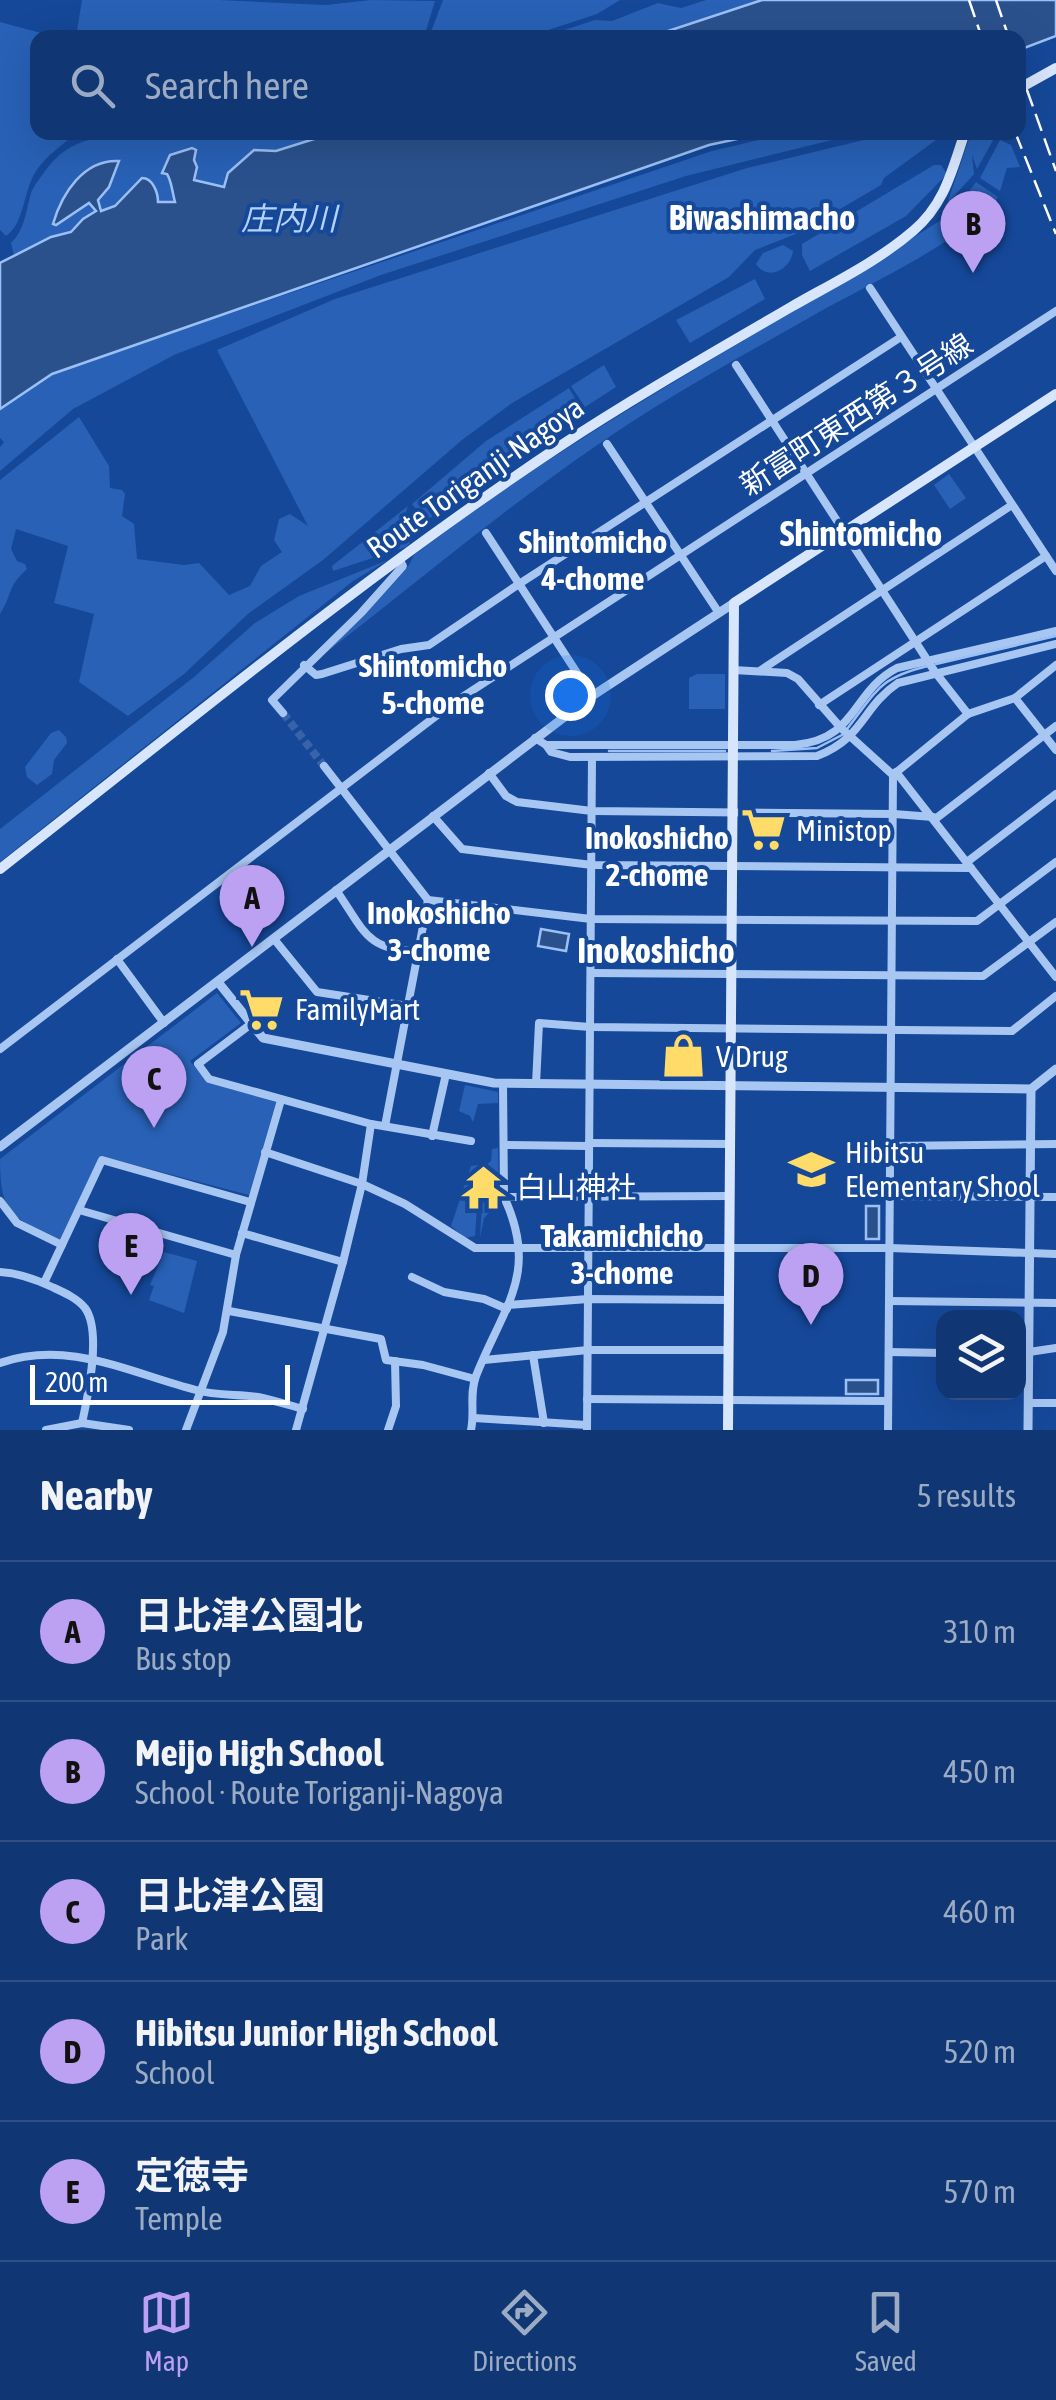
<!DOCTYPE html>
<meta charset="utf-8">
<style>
body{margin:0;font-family:"Asap Condensed","Noto Sans JP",sans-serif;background:#193e78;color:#f1f3f6}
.controls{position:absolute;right:30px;bottom:30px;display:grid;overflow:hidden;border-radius:20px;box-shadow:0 10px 40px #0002}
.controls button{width:90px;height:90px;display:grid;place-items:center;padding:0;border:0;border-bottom:2px solid #305085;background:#103673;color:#f1f3f6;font:50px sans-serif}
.scale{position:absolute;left:30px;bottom:25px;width:260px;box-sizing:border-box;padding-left:10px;border:5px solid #fff;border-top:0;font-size:28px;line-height:35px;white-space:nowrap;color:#fff;-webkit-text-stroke:8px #154899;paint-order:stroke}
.you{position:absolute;left:570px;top:695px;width:35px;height:35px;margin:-25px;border:8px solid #fff;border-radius:50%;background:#1a73e8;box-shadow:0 0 0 15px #1a73e833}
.badge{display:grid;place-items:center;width:65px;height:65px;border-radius:50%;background:#bca0f2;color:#111;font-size:32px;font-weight:700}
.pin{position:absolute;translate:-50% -82px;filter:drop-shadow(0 2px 5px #0008)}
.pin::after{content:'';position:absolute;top:52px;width:35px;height:30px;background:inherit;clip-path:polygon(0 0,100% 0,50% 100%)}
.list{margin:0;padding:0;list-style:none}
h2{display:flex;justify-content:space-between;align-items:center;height:130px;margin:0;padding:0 40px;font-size:42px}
h2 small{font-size:32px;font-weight:400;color:#9cabc4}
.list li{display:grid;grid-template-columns:65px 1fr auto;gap:30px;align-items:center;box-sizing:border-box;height:140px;padding:0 40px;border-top:2px solid #305085}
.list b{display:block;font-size:38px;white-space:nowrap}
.list p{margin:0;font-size:32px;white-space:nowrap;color:#9cabc4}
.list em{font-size:32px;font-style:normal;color:#9cabc4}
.icon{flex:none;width:55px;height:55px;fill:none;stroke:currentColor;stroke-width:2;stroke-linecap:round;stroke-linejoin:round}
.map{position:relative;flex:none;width:1056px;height:1430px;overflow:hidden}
.search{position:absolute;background:#103673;box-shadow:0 10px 40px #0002;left:30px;right:30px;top:30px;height:110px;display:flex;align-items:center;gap:25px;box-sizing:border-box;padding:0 35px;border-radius:20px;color:#9cabc4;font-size:38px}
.sheet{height:830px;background:#103673}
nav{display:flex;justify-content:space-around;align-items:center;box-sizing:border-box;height:140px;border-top:2px solid #305085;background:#103673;font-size:28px;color:#9cabc4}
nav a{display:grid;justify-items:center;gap:5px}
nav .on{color:#bca0f2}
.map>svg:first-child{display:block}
.green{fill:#2861b6}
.water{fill:#2b518d;stroke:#9bc0f5;stroke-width:2.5}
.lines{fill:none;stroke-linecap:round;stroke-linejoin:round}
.stream{stroke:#9bc0f5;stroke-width:2.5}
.minor-tunnel{stroke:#3863a8;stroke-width:8;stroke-dasharray:8 4;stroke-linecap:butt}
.minor{stroke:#a8c6f2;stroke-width:8}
.tertiary{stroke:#a8c6f2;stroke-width:9}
.secondary{stroke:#d7e6fc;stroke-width:10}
.rail{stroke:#fff;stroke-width:2.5;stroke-dasharray:18 8;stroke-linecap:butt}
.labels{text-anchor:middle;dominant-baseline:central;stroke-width:8;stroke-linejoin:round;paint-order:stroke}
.street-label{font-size:30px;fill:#fff;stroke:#154899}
.poi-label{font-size:30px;fill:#fff;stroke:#154899;text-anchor:start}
.water-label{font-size:32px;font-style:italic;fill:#b5d1f9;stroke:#154899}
.neighbourhood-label{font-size:32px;font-weight:bold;fill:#fff;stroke:#154899}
.quarter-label{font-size:35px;font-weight:bold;fill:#fff;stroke:#154899}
</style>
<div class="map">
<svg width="1056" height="1430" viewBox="0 0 1056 1430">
<rect width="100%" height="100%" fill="#154899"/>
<g class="green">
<path d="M 82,0 L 219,0 L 326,5 L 371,0 L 435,1 L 424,37 L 76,37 Z"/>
<path d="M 443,0 L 620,0 L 597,14 L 527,37 L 429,37 Z"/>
<path d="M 706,0 L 762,0 L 650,37 L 540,38 L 595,20 L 612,21 L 658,3 L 681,8 Z"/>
<path d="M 0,22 L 56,37 L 38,38 L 38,132 L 77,133 C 63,144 47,155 36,171 C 23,191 25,223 6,236 L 0,230 Z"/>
<path d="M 155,132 L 333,133 L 276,151 L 254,150 L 228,173 L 224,187 L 194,180 L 197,167 L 194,158 L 167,173 L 175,202 L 158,202 C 156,192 154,186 146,178 L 139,180 L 115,206 L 83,218 L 71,232 L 51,237 L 14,256 L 11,243 C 25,230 26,210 31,193 C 35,183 42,176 48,167 C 77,131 114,137 155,132 Z"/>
<path d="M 939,132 L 944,134 L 884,178 L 881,185 L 801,232 L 755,250 L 729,277 L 512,403 L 462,440 L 323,560 L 249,613 L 184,674 L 128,716 L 79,682 L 94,614 L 54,603 L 68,546 L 16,529 L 11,549 L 17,561 L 25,564 L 27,569 C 6,588 13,594 0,614 L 0,480 L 79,417 L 109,466 L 110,488 L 122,490 L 125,494 L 122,516 L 134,524 L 137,559 L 184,565 L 199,563 L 229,595 L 250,586 L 261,566 L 282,552 L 274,540 L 279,519 L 290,514 L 308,526 L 217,350 L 335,299 L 747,168 L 893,133 Z"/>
<path d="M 788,133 L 860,133 L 686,176 L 381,275 L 174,355 L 73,409 L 0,471 L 0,447 L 4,442 L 0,438 L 0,409 L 60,367 L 174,327 L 189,327 L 712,151 Z"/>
<path d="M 971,133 L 997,133 L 977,169 L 972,155 L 974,174 L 947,204 Z"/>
<path d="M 1000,140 L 1011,145 L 1020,167 L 1007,168 L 1000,191 L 980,178 Z"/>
<path d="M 934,165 L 941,165 L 947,174 L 906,216 L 810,271 L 802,255 L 802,244 Z"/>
<path d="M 976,182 L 998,197 C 982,230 859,290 821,311 C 744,355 666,397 593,448 C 497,514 408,590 315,661 L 409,565 L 414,555 C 579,428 763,334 938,222 L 961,202 Z"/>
<path d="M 783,245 L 793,251 C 791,269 768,282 756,264 L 763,253 Z"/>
<path d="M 755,279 L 765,299 L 690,343 L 676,320 Z"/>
<path d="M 604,365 L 616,387 L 585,407 L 571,386 Z"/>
<path d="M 569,388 L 581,409 L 426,521 L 412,504 L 486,441 Z"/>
<path d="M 949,474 L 966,498 L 950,509 L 934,485 Z"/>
<path d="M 408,506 L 399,531 L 410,543 L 406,547 L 333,571 L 332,566 Z"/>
<path d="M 388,560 L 353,581 L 0,862 L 0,829 L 194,677 L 255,623 L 299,596 Z"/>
<path d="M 697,674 L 725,674 L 725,709 L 689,709 L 689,678 Z"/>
<path d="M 59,730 L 66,737 L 67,743 L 54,760 L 52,774 L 37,785 L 27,777 L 25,767 L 51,733 Z"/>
<path d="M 217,993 L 241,1023 L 190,1061 L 207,1082 L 276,1102 L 249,1195 L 100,1156 L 60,1240 C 12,1217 0,1215 0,1159 Z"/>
<path d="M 465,1085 L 498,1092 L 498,1103 L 478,1104 L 473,1122 L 470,1116 L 459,1111 Z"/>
<path d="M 498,1148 L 499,1202 L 484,1218 L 480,1238 L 484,1167 L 491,1161 L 492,1149 Z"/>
<path d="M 478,1165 L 479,1196 L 472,1199 L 471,1203 L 477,1207 L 475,1236 L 465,1238 L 451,1226 L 471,1166 Z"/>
<path d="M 164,1252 L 197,1261 L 184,1313 L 149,1300 L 154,1286 L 150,1285 Z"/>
</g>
<g class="water">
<path d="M 762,0 L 1056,0 L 1056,36 L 1019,50 L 1018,38 L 650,37 Z"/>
<path d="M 333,133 L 765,133 L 709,145 L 52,374 L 0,409 L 0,263 L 51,237 L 71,232 L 83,219 L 96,211 L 89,203 L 56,225 L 53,224 C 62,193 84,159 119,161 L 109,187 L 98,200 L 101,211 L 115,206 L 142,178 C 153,178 158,193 158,202 L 175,202 C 172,192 172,182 167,174 L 162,173 L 170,155 L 192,148 L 196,150 L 194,160 L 197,167 L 194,180 L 224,187 L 228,173 L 254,150 L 276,151 Z"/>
<path d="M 541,929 L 569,934 L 566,951 L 538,946 Z"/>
<rect x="866" y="1206" width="13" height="33"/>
<path d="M 878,1380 L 878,1394 L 846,1394 L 846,1380 Z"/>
</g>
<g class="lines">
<g class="stream">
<path d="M 936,664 L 1056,636"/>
<path d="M 847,729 C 877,691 878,678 928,666"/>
<path d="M 609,751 L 725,751"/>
<path d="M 772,751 L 817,748 L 842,735"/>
</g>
<path class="minor-tunnel" d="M 283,713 L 324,766"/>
<g class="minor">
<path d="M 870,288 L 1056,571"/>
<path d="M 736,365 L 935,672 L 968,714"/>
<path d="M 607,444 L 719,613"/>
<path d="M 486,533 L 592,696"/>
<path d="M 304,665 L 316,675 L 322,674 L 401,649 L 429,645 L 519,584 L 901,337"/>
<path d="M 733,670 L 787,673 L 798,679 L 841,728 L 893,775 L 888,1430"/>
<path d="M 761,670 L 1012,505"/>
<path d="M 1015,698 L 1056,750"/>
<path d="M 819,705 L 1046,556"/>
<path d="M 283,713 L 272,700 L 361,613 L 403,566 L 399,559"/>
<path d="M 535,738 L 546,745 L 795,745 C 858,739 851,692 897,668 L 1056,631"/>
<path d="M 546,745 L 551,752 L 570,757 L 817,756 C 864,738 862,707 898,683 L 1056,644"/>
<path d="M 324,766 L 428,900 L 591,919 L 977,921 L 1056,862"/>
<path d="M 896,772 L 1056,977"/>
<path d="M 489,773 L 506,796 L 517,802 L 592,811 L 894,814 L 933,817"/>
<path d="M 893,775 L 968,714 L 1015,698 L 1056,665"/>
<path d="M 433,816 L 462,849 L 592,865 L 971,868"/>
<path d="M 934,820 L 1056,726"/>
<path d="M 967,862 L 1056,794"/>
<path d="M 336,890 C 364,930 366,951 418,951"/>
<path d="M 274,939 L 317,992 L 408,1006"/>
<path d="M 117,959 L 164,1023"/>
<path d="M 591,973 L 983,976 L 1056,922"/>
<path d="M 251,1024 L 198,1064 L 209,1079 L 371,1124 L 471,1141"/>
<path d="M 0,1049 L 453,703 L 1056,311"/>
<path d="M 503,1083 L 504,1197"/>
<path d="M 536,1084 L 539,1023 L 590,1027 L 1012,1031 L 1056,996"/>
<path d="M 385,1126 L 428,900"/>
<path d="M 432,1136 L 446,1074"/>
<path d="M 589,1143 L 730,1144"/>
<path d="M 504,1145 L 589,1146"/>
<path d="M 891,1146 L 1056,1144"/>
<path d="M 265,1152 L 362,1184 L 405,1204 L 475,1248 L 890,1248 L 1056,1254"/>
<path d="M 890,1196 L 1056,1197"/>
<path d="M 0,1201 L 17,1223 L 62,1245"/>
<path d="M 79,1210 L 236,1255"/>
<path d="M 242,1233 L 343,1262"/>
<path d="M 0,1272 C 19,1273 35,1279 52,1287 C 63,1292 77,1298 85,1308 C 102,1331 88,1396 82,1423"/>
<path d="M 412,1277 L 444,1292 L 484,1299 L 507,1309"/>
<path d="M 44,1283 L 102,1160 L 250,1202"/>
<path d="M 889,1301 L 1056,1303"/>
<path d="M 508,1305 L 588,1299 L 729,1300"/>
<path d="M 229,1311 L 381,1339 L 386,1360 L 423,1365 L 475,1379"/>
<path d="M 889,1352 L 944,1353"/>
<path d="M 1029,1352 L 1056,1348"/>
<path d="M 533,1355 L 544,1423"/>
<path d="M 484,1360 L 588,1350 L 728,1350"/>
<path d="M 0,1363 C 68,1339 130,1373 196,1390 C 216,1396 237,1394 258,1397 C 273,1400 288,1405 303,1409"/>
<path d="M 587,1399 L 888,1401"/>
<path d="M 1029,1403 L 1056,1403"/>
<path d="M 474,1418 L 587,1425"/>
<path d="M 46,1430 L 82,1423 L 129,1430"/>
<path d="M 186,1430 L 223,1332 L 236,1255 L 281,1100"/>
<path d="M 296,1430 L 343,1262 L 362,1184 L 371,1124"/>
<path d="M 388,1430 L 396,1406 L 395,1361"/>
<path d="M 471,1430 C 475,1412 469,1394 476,1376 C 503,1307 540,1274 504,1197 L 730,1196"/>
<path d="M 587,1430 L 592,757"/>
</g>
<g class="tertiary">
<path d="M 218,982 L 263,1038 L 494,1083 L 1031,1089 L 1056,1069"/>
<path d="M 0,1147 L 592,696 L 734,603"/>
<path d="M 1028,1430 L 1031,1089"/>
</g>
<g class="secondary">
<path d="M 1018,89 L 1056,68"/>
<path d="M 0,869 C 183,726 363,577 557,448 C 633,398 712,353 791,307 C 831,284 877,262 913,231 C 945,204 952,170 965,132"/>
<path d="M 728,1430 L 734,603 L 1056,394"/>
</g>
<g class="rail">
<path d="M 969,0 L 982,38"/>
<path d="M 996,0 L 1009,38"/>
<path d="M 1018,65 L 1056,171"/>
<path d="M 1015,132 L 1056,234"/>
</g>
</g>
<defs>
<symbol id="supermarket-bare" viewBox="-9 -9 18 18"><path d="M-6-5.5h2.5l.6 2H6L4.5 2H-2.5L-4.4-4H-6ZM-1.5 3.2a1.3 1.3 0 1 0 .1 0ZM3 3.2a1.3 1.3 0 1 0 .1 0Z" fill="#ffdb6a" stroke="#154899" stroke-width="2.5" paint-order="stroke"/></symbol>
<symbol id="shop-bare" viewBox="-9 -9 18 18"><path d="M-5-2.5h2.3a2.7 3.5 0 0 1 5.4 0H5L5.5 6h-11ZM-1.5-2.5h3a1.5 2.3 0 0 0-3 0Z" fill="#ffdb6a" stroke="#154899" stroke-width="2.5" paint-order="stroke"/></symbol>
<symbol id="school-bare" viewBox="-9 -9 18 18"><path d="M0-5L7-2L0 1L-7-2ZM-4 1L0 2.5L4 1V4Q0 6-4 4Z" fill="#ffdb6a" stroke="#154899" stroke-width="2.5" paint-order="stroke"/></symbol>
<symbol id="temple-bare" viewBox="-9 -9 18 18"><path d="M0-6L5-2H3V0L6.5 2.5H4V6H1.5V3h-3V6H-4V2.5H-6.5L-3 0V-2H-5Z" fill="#ffdb6a" stroke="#154899" stroke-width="2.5" paint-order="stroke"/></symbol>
</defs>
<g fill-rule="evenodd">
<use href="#supermarket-bare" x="732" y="798" width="63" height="63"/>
<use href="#supermarket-bare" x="230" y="978" width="63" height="63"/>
<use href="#shop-bare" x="652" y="1024" width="63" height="63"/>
<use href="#school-bare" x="780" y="1138" width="63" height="63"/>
<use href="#temple-bare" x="452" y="1156" width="63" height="63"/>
</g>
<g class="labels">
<g class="street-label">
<text transform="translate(856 414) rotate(-33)">新富町東西第３号線</text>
<text transform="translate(475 477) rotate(-35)">Route Toriganji-Nagoya</text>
</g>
<g class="poi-label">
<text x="796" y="830">Ministop</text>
<text x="295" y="1009">FamilyMart</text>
<text x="716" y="1056">V Drug</text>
<text x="845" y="1152">Hibitsu<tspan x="845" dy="34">Elementary Shool</tspan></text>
<text x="516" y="1187">白山神社</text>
</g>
<g class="water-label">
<text x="289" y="218">庄内川</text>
</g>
<g class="neighbourhood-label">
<text x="593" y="541">Shintomicho<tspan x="593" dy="37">4-chome</tspan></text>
<text x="433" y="665">Shintomicho<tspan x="433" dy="37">5-chome</tspan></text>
<text x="657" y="837">Inokoshicho<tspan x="657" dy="37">2-chome</tspan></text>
<text x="439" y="912">Inokoshicho<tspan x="439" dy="37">3-chome</tspan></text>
<text x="622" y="1235">Takamichicho<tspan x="622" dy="37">3-chome</tspan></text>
</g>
<g class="quarter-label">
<text x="762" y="217">Biwashimacho</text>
<text x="861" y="533">Shintomicho</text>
<text x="656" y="950">Inokoshicho</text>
</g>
</g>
</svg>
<div class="controls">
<button><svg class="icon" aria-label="layers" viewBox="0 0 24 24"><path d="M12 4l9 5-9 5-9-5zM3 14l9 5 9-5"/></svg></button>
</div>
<div class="scale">200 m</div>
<div class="you"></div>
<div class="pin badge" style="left:252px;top:947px">A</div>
<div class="pin badge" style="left:973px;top:273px">B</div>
<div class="pin badge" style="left:154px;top:1128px">C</div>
<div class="pin badge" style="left:811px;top:1325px">D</div>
<div class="pin badge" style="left:131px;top:1295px">E</div>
<div class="search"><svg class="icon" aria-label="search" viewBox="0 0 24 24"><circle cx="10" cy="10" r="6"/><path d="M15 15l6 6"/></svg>Search here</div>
</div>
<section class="sheet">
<h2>Nearby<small>5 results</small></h2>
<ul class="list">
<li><span class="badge">A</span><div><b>日比津公園北</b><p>Bus stop</p></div><em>310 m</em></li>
<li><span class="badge">B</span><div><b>Meijo High School</b><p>School · Route Toriganji-Nagoya</p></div><em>450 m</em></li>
<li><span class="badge">C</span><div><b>日比津公園</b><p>Park</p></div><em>460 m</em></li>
<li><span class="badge">D</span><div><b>Hibitsu Junior High School</b><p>School</p></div><em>520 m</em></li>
<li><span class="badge">E</span><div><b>定徳寺</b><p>Temple</p></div><em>570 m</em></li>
</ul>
</section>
<nav>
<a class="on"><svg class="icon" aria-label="map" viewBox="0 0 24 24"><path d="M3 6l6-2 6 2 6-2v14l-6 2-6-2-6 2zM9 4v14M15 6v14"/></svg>Map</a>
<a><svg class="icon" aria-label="directions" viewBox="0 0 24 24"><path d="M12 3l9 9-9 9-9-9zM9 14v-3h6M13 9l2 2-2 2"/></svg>Directions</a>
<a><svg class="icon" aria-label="saved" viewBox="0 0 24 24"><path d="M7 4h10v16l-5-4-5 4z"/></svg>Saved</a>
</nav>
